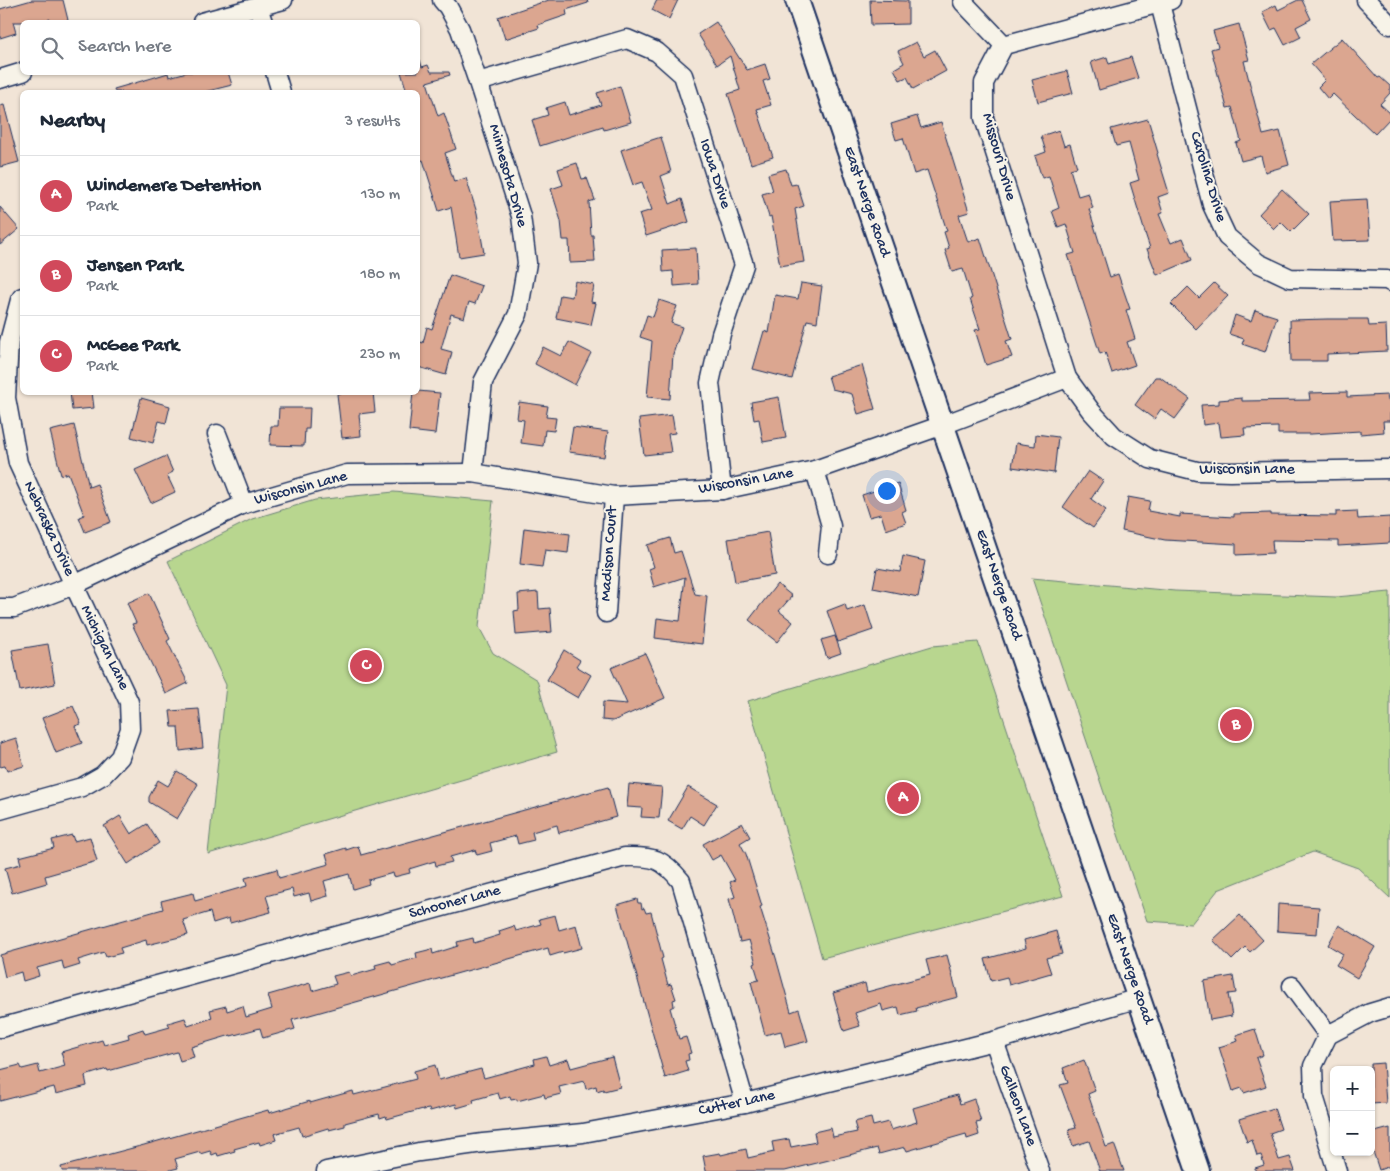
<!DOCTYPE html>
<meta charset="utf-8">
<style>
body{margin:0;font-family:"Gochi Hand",sans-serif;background:#f2f2f3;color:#1f2937}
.controls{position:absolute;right:15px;bottom:15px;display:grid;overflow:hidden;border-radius:8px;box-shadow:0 1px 4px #0004}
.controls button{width:45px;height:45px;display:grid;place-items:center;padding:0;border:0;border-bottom:1px solid #e0e1e3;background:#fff;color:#1f2937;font:25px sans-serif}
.you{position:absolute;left:886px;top:490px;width:18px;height:18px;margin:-12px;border:4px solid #fff;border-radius:50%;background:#1a73e8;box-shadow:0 0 0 8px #1a73e833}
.badge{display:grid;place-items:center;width:32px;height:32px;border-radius:50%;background:#d1495b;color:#fff;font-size:16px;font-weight:700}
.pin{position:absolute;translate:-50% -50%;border:2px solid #fff;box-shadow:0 1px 5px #0006}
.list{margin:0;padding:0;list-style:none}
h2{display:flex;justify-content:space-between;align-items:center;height:65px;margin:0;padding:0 20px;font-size:21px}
h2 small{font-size:16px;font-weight:400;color:#747a83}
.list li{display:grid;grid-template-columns:32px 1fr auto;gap:15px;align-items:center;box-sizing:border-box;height:80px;padding:0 20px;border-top:1px solid #e0e1e3}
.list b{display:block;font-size:19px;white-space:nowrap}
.list p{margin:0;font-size:16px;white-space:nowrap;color:#747a83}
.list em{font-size:16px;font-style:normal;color:#747a83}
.icon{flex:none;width:28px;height:28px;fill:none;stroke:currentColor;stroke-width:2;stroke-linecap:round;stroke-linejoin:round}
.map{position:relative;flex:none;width:1390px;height:1171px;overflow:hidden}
.search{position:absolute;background:#fff;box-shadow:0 1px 4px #0004;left:20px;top:20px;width:400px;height:55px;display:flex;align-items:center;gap:12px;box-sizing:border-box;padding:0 18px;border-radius:8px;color:#747a83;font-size:19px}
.panel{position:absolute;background:#fff;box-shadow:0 1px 4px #0004;left:20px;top:90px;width:400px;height:305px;border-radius:8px}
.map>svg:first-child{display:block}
.green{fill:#b8d68f;stroke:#6a8276}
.building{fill:#dba690;stroke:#1b2f5e}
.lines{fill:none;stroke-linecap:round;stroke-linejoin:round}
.minor-casing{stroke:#1b2f5e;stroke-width:21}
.major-casing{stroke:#1b2f5e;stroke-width:26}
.minor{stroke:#f7f3e8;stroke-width:18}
.major{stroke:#f7f3e8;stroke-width:22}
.labels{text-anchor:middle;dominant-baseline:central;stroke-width:4;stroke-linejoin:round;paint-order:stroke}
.street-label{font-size:16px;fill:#1b2f5e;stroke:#f7f3e8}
</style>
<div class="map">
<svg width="1390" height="1171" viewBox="0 0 1390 1171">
<rect width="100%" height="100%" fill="#f1e4d6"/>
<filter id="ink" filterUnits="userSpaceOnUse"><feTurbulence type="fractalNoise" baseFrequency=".02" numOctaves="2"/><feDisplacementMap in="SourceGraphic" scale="10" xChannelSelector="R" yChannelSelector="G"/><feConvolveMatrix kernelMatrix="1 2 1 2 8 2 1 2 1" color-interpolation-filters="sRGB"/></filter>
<g filter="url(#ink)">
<g class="green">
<path d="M 394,492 L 493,501 L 479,627 L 493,653 L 537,680 L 557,752 L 208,854 L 226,685 L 168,561 L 252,519 L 315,500 Z"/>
<path d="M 1032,578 L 1175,591 L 1336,597 L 1390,592 L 1390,898 L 1358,868 L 1313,852 L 1218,890 L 1191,924 L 1147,921 Z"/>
<path d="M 978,642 L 1063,896 L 822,958 L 748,701 L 932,646 Z"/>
</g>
<g class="building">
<path d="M 32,0 L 63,0 L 68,20 L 59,22 L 50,22 L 50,19 L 37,22 L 13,22 L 16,33 L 0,38 L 0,9 Z"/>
<path d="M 549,0 L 587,0 L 588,3 L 566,10 L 567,15 L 538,25 L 539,28 L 505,39 L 498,17 Z"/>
<path d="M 657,0 L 678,0 L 669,19 L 652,10 Z"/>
<path d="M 870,0 L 908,1 L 908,24 L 871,25 Z"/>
<path d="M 1298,0 L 1302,0 L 1311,19 L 1296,27 L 1301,37 L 1285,45 L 1276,28 L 1271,30 L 1262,12 L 1276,5 L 1278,10 Z"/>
<path d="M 716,22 L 747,70 L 765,64 L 770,79 L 763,81 L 771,105 L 757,109 L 773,157 L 751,164 L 728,94 L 740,90 L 730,56 L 717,65 L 698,34 Z"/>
<path d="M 1239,24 L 1249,60 L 1244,61 L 1263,135 L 1280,131 L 1289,165 L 1265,172 L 1261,156 L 1241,161 L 1236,143 L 1241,141 L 1232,107 L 1227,108 L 1211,49 L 1218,47 L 1213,31 Z"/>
<path d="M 1342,38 L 1378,78 L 1380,77 L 1390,86 L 1390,93 L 1380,104 L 1390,113 L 1390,118 L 1375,134 L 1333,94 L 1328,99 L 1318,87 L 1325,80 L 1311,64 Z"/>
<path d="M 916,42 L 924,56 L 935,50 L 946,71 L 913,89 L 907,77 L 900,80 L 894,69 L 904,63 L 898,51 Z"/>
<path d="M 1107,57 L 1109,64 L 1131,57 L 1138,78 L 1099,90 L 1091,62 Z"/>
<path d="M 420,60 L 422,67 L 428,65 L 431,72 L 449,72 L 450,75 L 427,82 L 438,116 L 444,113 L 456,149 L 445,153 L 454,182 L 466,178 L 477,213 L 484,253 L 459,257 L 451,207 L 439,211 L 423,160 L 418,162 L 418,92 L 407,92 L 401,72 L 418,72 L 418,61 Z"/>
<path d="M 1067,71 L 1073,93 L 1038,102 L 1032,80 Z"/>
<path d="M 187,72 L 228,72 L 232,85 L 204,92 L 115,92 L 114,89 L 152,78 L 168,73 L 169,77 Z"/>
<path d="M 620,86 L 631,122 L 604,130 L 603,126 L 540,146 L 532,120 L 548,115 L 546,108 L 565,102 L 569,115 L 601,105 L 597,93 Z"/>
<path d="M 4,105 L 19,162 L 0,167 L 0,106 Z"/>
<path d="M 917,116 L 921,128 L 941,122 L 969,212 L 959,215 L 968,242 L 980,238 L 1012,339 L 1006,341 L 1012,357 L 986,365 L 975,330 L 980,329 L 970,299 L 972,298 L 963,269 L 952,272 L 945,250 L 949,248 L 944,232 L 947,231 L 927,170 L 914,174 L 903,138 L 896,140 L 891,124 Z"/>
<path d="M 1148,119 L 1158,153 L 1157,154 L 1169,193 L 1158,197 L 1163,213 L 1159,214 L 1171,243 L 1183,238 L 1192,260 L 1157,275 L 1147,249 L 1150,248 L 1146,236 L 1130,183 L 1139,180 L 1129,143 L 1116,146 L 1111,129 Z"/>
<path d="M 1059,130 L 1064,146 L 1070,144 L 1077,167 L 1070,169 L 1078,196 L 1088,193 L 1093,208 L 1089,209 L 1110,277 L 1118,274 L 1130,309 L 1126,310 L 1135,339 L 1127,342 L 1135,365 L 1112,373 L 1105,352 L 1100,354 L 1068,255 L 1075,253 L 1066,224 L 1058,227 L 1052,211 L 1059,208 L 1049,176 L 1042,178 L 1035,156 L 1046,152 L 1041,136 Z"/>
<path d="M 661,137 L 671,172 L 661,176 L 670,204 L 682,199 L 689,222 L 646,236 L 639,214 L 652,210 L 642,182 L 633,185 L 621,150 Z"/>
<path d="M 577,163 L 582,179 L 587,178 L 595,200 L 589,202 L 591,235 L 593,235 L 595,262 L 570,263 L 569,240 L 563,240 L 561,221 L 551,189 L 563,185 L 558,169 Z"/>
<path d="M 786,169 L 791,185 L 797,184 L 804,206 L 795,209 L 804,262 L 780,266 L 771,216 L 769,217 L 762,194 L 773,191 L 768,174 Z"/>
<path d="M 1282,189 L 1309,214 L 1291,232 L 1281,222 L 1274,229 L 1259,214 Z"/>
<path d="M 1367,199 L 1370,240 L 1333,241 L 1330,201 Z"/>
<path d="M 0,207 L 19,229 L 0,245 Z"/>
<path d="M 696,248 L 698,284 L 674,286 L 673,271 L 663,272 L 662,250 Z"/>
<path d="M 450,275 L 482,286 L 475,304 L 469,302 L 464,318 L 451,314 L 441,349 L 452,352 L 446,375 L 418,367 L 418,341 L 423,343 L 427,327 L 432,329 Z"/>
<path d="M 575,281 L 594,285 L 591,302 L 596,303 L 591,325 L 556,318 L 560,295 L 572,297 Z"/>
<path d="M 801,283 L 822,286 L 817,322 L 807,320 L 792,379 L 753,369 L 764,331 L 769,333 L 775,295 L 798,299 Z"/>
<path d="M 1214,283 L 1228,296 L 1196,329 L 1171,304 L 1188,287 L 1199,298 Z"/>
<path d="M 659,300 L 677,306 L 671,323 L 682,327 L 673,354 L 670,399 L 647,397 L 652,341 L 640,337 L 647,315 L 653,317 Z"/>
<path d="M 1255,310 L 1277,317 L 1265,352 L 1242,344 L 1244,339 L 1229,334 L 1235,315 L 1251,321 Z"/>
<path d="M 1327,319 L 1368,319 L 1369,326 L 1386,325 L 1387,351 L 1327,354 L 1327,361 L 1291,361 L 1290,320 Z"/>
<path d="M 569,342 L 591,353 L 575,385 L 535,364 L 543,347 L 561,356 Z"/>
<path d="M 862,365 L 875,409 L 858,414 L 852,394 L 832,389 L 828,376 Z"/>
<path d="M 1155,377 L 1160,377 L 1190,399 L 1175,419 L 1161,409 L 1154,419 L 1135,405 Z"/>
<path d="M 418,391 L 440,393 L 435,434 L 409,431 L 413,392 L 418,392 Z"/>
<path d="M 70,392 L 92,392 L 94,408 L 72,410 Z"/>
<path d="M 349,392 L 373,392 L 375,412 L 359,414 L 361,436 L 342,438 L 337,394 Z"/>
<path d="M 1347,392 L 1347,397 L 1387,395 L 1388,401 L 1390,401 L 1390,421 L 1383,421 L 1384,432 L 1360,434 L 1360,431 L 1311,434 L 1278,434 L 1278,427 L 1244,428 L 1245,435 L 1221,437 L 1219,423 L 1203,425 L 1201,405 L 1219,404 L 1219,400 L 1242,398 L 1242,401 L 1310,400 L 1309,393 Z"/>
<path d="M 779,397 L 786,438 L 763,442 L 759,419 L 754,420 L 751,402 Z"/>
<path d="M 141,398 L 170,406 L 166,423 L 159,421 L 153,443 L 131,437 Z"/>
<path d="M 519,402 L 548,406 L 546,417 L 556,418 L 554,431 L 545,430 L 543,446 L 521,443 L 524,420 L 517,419 Z"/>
<path d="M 279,408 L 310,408 L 309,429 L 305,429 L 304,446 L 270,445 L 271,426 L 278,426 Z"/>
<path d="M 672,415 L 675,433 L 668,434 L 671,452 L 644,455 L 639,419 Z"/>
<path d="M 74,425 L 89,487 L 97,484 L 111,522 L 85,532 L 79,517 L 84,515 L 68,473 L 61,475 L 50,431 Z"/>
<path d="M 573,427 L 608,432 L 604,457 L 569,452 Z"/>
<path d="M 1036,434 L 1058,437 L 1054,473 L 1012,467 L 1016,443 L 1035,446 Z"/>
<path d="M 166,456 L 173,472 L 167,475 L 175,492 L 151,503 L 135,470 Z"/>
<path d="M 1088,471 L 1103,481 L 1091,499 L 1106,510 L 1093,528 L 1063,507 Z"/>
<path d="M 898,483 L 906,510 L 902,512 L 906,523 L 886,530 L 881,514 L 869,517 L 862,495 Z"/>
<path d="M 1128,497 L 1150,501 L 1148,511 L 1180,517 L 1180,514 L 1234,517 L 1234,514 L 1271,513 L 1271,515 L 1336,516 L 1336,512 L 1357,511 L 1358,519 L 1390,517 L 1390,543 L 1338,546 L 1338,541 L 1272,540 L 1273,553 L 1236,555 L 1236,544 L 1165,540 L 1122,531 Z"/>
<path d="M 524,528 L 570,534 L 568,553 L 545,550 L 542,567 L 520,564 Z"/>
<path d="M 768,532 L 775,575 L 735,582 L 728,539 Z"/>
<path d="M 670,538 L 674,553 L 681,551 L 695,594 L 707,596 L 702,644 L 655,638 L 657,618 L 680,621 L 685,577 L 654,587 L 649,569 L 654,567 L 647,545 Z"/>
<path d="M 903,556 L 925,561 L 918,597 L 873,588 L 877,568 L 900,572 Z"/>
<path d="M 777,584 L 792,596 L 779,611 L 793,622 L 777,642 L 749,620 Z"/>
<path d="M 538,592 L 539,609 L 550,608 L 552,632 L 516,635 L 514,611 L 519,610 L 518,594 Z"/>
<path d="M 149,593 L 170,639 L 167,641 L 188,683 L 166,694 L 132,624 L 136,623 L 127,603 Z"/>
<path d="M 845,604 L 847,611 L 865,605 L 873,630 L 838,642 L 827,611 Z"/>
<path d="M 835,636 L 841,653 L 827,658 L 821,640 Z"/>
<path d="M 48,644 L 55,684 L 20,691 L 12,650 Z"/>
<path d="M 564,650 L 580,660 L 576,666 L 591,675 L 578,698 L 547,680 Z"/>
<path d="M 645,653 L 665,698 L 613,721 L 602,720 L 603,702 L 627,704 L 611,668 Z"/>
<path d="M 73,706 L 81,724 L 75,726 L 82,743 L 56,753 L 42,718 Z"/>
<path d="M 199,709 L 203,748 L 180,751 L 178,727 L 172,727 L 170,711 Z"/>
<path d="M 16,738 L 24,766 L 7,771 L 5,766 L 0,767 L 0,743 Z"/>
<path d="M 177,771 L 198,784 L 177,819 L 149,802 L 149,797 L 158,780 L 168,786 Z"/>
<path d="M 629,784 L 662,787 L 659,818 L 641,817 L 642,808 L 627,807 Z"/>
<path d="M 608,787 L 616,817 L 559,833 L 557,825 L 532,832 L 534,840 L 518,844 L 516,836 L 490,843 L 492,851 L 477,855 L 475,850 L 450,857 L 452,862 L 436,866 L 435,861 L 409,869 L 410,873 L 394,877 L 393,873 L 368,880 L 369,884 L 353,889 L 349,874 L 324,881 L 328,896 L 311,901 L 309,893 L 294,897 L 292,889 L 266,896 L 271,912 L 230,923 L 229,918 L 213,923 L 210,912 L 183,920 L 188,935 L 147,945 L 146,940 L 120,948 L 122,953 L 106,957 L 104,952 L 78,960 L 80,965 L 64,970 L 62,961 L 37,968 L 39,976 L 23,981 L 21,972 L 5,977 L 0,955 L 163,909 L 161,901 L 193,893 L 195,901 L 247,886 L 245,878 L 277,869 L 279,878 L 329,864 L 326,854 L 346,848 L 346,850 L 358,846 L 361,855 Z"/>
<path d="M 688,787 L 717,804 L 704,825 L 690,816 L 682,829 L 668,821 Z"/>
<path d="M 120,816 L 131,834 L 147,824 L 159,843 L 128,864 L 104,826 Z"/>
<path d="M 742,823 L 750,837 L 740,843 L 746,854 L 762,906 L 760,907 L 776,958 L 791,1012 L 799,1009 L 808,1041 L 785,1047 L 781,1031 L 765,1035 L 751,982 L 759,980 L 754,964 L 756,963 L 749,940 L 740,942 L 729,899 L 735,897 L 730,882 L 735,880 L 721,855 L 712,860 L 703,844 Z"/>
<path d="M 72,835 L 74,841 L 90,837 L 97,861 L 45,876 L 47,883 L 12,893 L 5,868 L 21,864 L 19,857 L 54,848 L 52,840 Z"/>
<path d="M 637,899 L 638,903 L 641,903 L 642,909 L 644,908 L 646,913 L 651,912 L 663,958 L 661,959 L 668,985 L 671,984 L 676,999 L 673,1000 L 674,1006 L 670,1008 L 679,1039 L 686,1037 L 691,1053 L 688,1054 L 689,1060 L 685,1061 L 688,1071 L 665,1078 L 617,905 Z"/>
<path d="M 1278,904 L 1319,907 L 1317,934 L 1277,931 Z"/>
<path d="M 555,915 L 559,930 L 576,925 L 582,948 L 563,953 L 563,952 L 550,956 L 548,948 L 292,1020 L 295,1029 L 263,1038 L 260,1028 L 231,1036 L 231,1035 L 191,1047 L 194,1057 L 180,1061 L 177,1052 L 108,1071 L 107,1069 L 85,1076 L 87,1086 L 56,1094 L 54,1087 L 0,1101 L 0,1070 L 20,1065 L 22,1069 L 38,1065 L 40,1073 L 65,1066 L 61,1052 L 102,1040 L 104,1045 L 129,1038 L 128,1034 L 143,1029 L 145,1034 L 170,1027 L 168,1023 L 185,1018 L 188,1026 L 212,1018 L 210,1010 L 226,1006 L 227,1011 L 243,1006 L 246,1017 L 272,1009 L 268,995 L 310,983 L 312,991 L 336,984 L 333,976 L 349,972 L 351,976 L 376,969 L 375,965 L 390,961 L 392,965 L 417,958 L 416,953 L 432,949 L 433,954 L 458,946 L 457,942 L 473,938 L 474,943 L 500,935 L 499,931 L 514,926 L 516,931 L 541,924 L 539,919 Z"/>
<path d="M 1240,915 L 1263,940 L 1250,952 L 1245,947 L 1232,960 L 1213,940 Z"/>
<path d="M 1339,925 L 1375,947 L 1357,978 L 1336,965 L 1343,954 L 1328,945 Z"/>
<path d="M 1056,931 L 1062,954 L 1046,958 L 1051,973 L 1009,985 L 1007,977 L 991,981 L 985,959 L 1026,948 L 1024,940 Z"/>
<path d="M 947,955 L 958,997 L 916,1008 L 917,1011 L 900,1015 L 898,1007 L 883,1011 L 881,1004 L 855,1013 L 860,1026 L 844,1031 L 833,993 L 865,983 L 867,992 L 930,975 L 926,960 Z"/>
<path d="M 1233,976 L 1236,993 L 1228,994 L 1232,1016 L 1210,1020 L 1204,981 Z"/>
<path d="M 1255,1029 L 1263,1055 L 1256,1058 L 1266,1086 L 1244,1093 L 1242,1088 L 1233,1091 L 1219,1047 L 1238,1041 L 1236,1035 Z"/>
<path d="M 546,1056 L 549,1065 L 568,1059 L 571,1068 L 612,1057 L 620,1087 L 604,1091 L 603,1089 L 597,1091 L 596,1086 L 586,1089 L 584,1081 L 559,1087 L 561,1094 L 545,1098 L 544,1094 L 517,1101 L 517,1099 L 511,1100 L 510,1096 L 500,1099 L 498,1093 L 473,1100 L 474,1103 L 457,1108 L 456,1104 L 430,1111 L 429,1109 L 423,1110 L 423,1109 L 387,1119 L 386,1116 L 380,1118 L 379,1114 L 345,1123 L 345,1126 L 329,1130 L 328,1128 L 302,1136 L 299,1127 L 274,1134 L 276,1140 L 260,1145 L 259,1142 L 234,1149 L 235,1151 L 218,1156 L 217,1153 L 212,1155 L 210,1151 L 200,1154 L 200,1152 L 175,1159 L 178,1168 L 166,1171 L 62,1171 L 61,1167 L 144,1145 L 268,1110 L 269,1113 L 310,1101 L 310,1103 L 353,1091 L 354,1095 L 416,1079 L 414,1071 L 435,1065 L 439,1080 L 481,1069 L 484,1078 L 535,1064 L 534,1059 Z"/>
<path d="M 1084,1060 L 1095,1091 L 1088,1094 L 1106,1147 L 1114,1144 L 1124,1171 L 1100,1171 L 1089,1141 L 1073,1146 L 1068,1130 L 1076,1128 L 1060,1085 L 1068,1083 L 1063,1068 Z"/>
<path d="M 1383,1063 L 1386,1103 L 1371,1104 L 1371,1064 Z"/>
<path d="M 957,1095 L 960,1104 L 974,1099 L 981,1122 L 976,1123 L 979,1135 L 967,1139 L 966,1134 L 907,1151 L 905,1147 L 879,1154 L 877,1148 L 785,1171 L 706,1171 L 703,1156 L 720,1153 L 721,1155 L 746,1149 L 748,1158 L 774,1152 L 772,1142 L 789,1139 L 791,1147 L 816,1142 L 814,1132 L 831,1128 L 833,1137 L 857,1132 L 854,1122 L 871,1118 L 873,1126 L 888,1122 L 891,1130 L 917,1122 L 913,1108 Z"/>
<path d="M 1274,1108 L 1281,1129 L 1270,1133 L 1279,1160 L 1290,1157 L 1295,1171 L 1255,1171 L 1255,1168 L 1264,1165 L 1261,1155 L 1257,1156 L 1252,1140 L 1247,1142 L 1239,1119 Z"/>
<path d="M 1390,1128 L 1390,1166 L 1379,1170 L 1371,1145 L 1371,1133 Z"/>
</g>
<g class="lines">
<defs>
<g id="minor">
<path d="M 442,0 L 448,7 L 460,29 L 478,82 L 521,216 L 527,263 L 518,314 L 483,382 L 473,473"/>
<path d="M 1171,0 L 1004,45 L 984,83 L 984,118 L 1067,378 L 1091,411 L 1114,436 L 1150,459 L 1197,471 L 1230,472 L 1390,469"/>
<path d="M 1366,0 L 1390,25"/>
<path d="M 963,2 L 1004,45"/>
<path d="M 1160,4 L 1212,205 L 1227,237 L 1258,263 L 1290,278 L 1387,280 L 1390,282"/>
<path d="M 258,7 L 263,22"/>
<path d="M 202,22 L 283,0"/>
<path d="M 275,72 L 281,92"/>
<path d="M 0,79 L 23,72"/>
<path d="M 478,82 L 627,39 L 657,52 L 683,75 L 744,265 L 721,334 L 710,383 L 722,490"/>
<path d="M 217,434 L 244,504"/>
<path d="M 815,470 L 831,526 L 828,554"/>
<path d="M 0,608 L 14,608 L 74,585 L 244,504 L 347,474 L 473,473 L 614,496 L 722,490 L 815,470 L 943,425 L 1067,378"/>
<path d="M 606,613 L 614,496"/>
<path d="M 0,810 L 82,787 L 103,775 L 120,757 L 130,729 L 129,702 L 74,585 L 18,463 L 6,398 L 9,342 L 20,300 L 22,297"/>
<path d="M 1292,986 L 1328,1035"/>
<path d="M 0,1028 L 625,857 C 654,856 663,859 681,881 L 745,1103"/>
<path d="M 1328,1035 L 1313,1066 L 1314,1096 L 1337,1171"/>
<path d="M 1328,1035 L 1370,1013 L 1390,1007"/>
<path d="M 994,1041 L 1040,1171"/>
<path d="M 326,1171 L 419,1152 L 483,1143 L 583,1133 L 745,1103 L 994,1041 L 1139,998"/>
</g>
<path id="major" d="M 797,0 L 1198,1171"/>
</defs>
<use href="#minor" class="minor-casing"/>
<use href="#major" class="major-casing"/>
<use href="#minor" class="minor"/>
<use href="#major" class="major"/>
</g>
</g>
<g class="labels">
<g class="street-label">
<text transform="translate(998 157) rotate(74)">Missouri Drive</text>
<text transform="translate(714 174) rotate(72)">Iowa Drive</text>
<text transform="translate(507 176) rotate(74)">Minnesota Drive</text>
<text transform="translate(1207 177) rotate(73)">Carolina Drive</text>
<text transform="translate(866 202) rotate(71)">East Nerge Road</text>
<text x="1247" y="470">Wisconsin Lane</text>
<text transform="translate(746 482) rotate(-10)">Wisconsin Lane</text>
<text transform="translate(301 489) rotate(-15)">Wisconsin Lane</text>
<text transform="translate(48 529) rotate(65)">Nebraska Drive</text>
<text transform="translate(610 554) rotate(-86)">Madison Court</text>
<text transform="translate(998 585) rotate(71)">East Nerge Road</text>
<text transform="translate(104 648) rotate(64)">Michigan Lane</text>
<text transform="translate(455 903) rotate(-15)">Schooner Lane</text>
<text transform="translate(1129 969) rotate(71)">East Nerge Road</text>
<text transform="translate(737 1104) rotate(-12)">Cutter Lane</text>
<text transform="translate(1017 1106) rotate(70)">Galleon Lane</text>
</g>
</g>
</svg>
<div class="controls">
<button>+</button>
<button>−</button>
</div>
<div class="you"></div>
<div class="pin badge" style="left:903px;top:798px">A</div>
<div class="pin badge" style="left:1236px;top:725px">B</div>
<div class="pin badge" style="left:366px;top:666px">C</div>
<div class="search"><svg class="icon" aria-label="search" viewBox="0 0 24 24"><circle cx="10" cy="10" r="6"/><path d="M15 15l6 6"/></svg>Search here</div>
<section class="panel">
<h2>Nearby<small>3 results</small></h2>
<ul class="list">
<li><span class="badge">A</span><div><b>Windemere Detention</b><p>Park</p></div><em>130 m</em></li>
<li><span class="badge">B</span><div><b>Jensen Park</b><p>Park</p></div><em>180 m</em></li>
<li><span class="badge">C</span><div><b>McGee Park</b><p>Park</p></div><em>230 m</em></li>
</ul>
</section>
</div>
